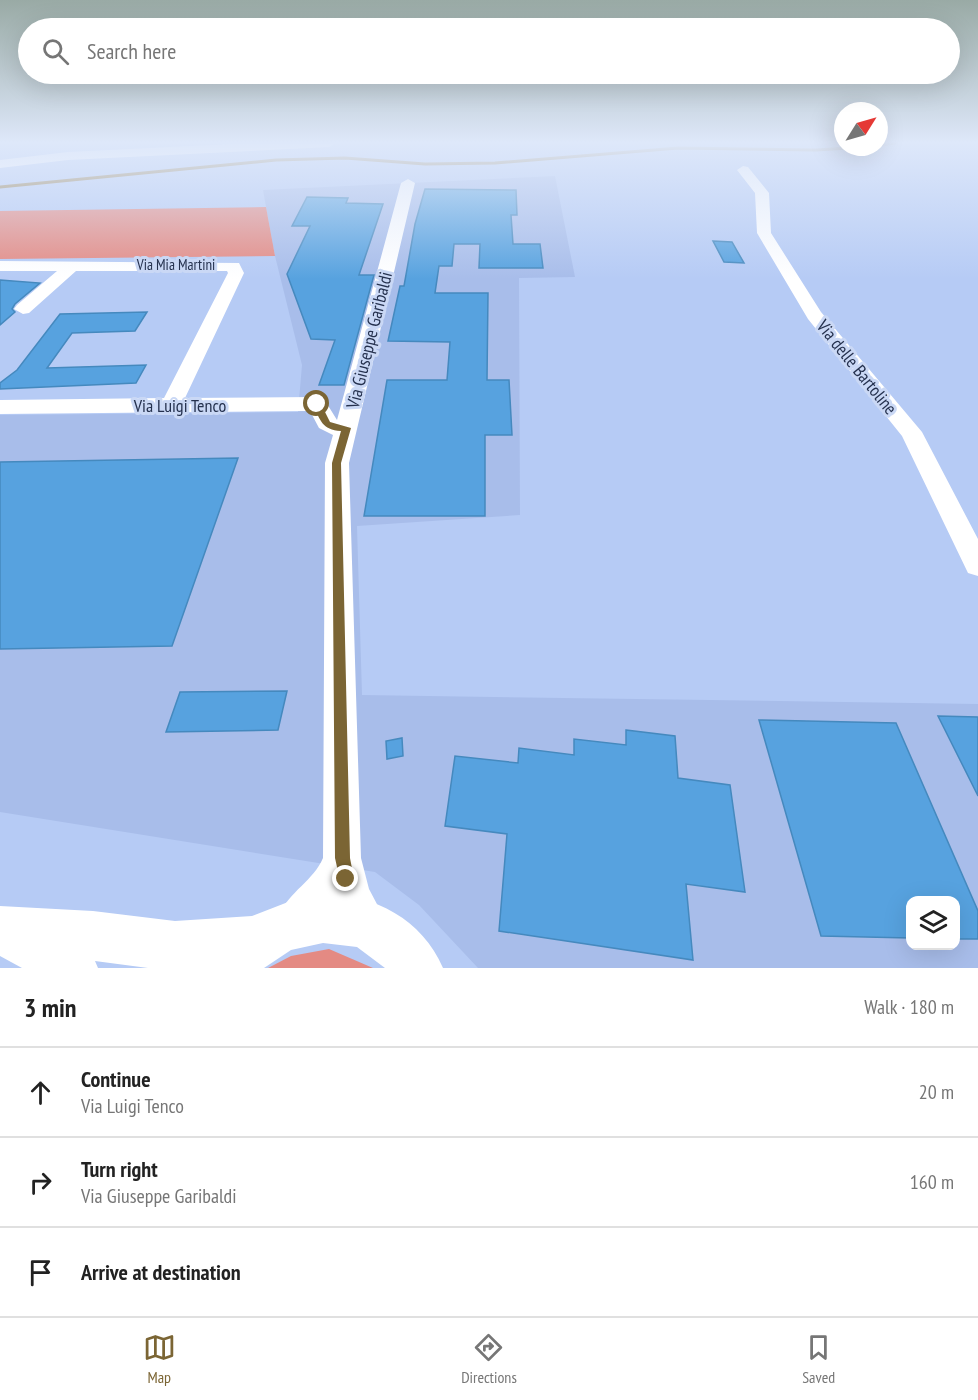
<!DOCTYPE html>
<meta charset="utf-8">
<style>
body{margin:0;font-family:"PT Sans Narrow",sans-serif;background:#f6f6f6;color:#222}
.controls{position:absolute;right:18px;bottom:18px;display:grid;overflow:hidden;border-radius:12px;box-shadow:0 6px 24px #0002}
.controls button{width:54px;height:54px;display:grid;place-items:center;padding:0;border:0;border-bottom:2px solid #e0e0e0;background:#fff;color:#222;font:30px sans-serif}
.compass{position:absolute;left:834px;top:102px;width:54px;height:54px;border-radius:50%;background:#fff;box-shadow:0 6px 24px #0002;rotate:53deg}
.stop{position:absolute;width:18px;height:18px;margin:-14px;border:4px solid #7b6534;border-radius:50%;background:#fff}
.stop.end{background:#7b6534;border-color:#fff;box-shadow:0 2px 6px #0008}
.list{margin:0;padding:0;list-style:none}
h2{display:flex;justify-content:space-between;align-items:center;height:78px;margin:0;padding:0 24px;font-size:26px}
h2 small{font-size:20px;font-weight:400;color:#767676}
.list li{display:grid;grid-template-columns:39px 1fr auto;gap:18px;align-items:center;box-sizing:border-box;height:90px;padding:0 24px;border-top:2px solid #e0e0e0}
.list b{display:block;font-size:22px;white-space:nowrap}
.list p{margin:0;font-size:20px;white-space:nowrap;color:#767676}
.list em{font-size:20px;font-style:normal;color:#767676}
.icon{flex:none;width:33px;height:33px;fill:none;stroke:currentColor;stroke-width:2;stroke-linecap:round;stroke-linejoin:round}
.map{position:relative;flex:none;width:978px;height:968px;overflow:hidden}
.search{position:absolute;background:#fff;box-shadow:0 6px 24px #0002;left:18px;right:18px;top:18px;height:66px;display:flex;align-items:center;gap:15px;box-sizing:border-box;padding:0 21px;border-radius:33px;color:#767676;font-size:22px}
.sheet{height:348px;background:#fff}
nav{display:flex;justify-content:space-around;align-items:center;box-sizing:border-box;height:84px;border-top:2px solid #e0e0e0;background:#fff;font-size:16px;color:#767676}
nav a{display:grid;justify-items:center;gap:3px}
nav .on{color:#7b6534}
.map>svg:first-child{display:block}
.built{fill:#a8bdea;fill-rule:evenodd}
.green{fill:#e48a83}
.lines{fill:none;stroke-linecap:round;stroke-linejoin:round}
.stream{stroke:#937a44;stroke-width:3}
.building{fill:#57a2df;stroke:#4589be;stroke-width:1.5}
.minor{fill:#fff;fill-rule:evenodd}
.major{fill:#fff;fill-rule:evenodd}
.route{fill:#7b6534}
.labels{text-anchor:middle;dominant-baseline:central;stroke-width:6;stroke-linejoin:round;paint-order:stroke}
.far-street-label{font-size:15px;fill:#25314e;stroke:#cad8f5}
.street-label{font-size:18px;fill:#25314e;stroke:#cad8f5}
</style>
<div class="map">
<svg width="978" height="968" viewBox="0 0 978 968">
<rect width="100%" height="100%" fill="#b6cbf5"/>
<path class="built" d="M 555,176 L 575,277 L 519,278 L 520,515 L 357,526 L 362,695 L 978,704 L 978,968 L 478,968 L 419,905 L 375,872 L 0,812 L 0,415 L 298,412 L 302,365 L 275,256 L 263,190 ZM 910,900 L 956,900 L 956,946 L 910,946 Z"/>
<g class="green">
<path d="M 266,207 L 275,256 L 0,259 L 0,211 Z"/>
<path d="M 329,949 L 373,968 L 268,968 L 291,956 Z"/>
</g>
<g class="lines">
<g class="stream">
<path d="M 879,145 L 895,143"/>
<path d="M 0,187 L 276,160 L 345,158 L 425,164 L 495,163 L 678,148 L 816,150 L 864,147"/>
</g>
</g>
<g class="building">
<path d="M 425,189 L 516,190 L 517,215 L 511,215 L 513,244 L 540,244 L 543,268 L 479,268 L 480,244 L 454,244 L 452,266 L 439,266 L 435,293 L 488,293 L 487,380 L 509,380 L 512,435 L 485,435 L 485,516 L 364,516 L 387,380 L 447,380 L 450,342 L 388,341 L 400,286 L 404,286 L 415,224 Z"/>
<path d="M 307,197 L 348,198 L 346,203 L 383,204 L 359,275 L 374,275 L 344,385 L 319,385 L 335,340 L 311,339 L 287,274 L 310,226 L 292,226 Z"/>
<path d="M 713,241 L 732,242 L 744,263 L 724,262 Z"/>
<path d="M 0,280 L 40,283 L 15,304 L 12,309 L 15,312 L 0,325 Z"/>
<path d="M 147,312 L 135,331 L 72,333 L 47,368 L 146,365 L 136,383 L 0,389 L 0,383 L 17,370 L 60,314 Z"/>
<path d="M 238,458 L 172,646 L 0,649 L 0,462 Z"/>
<path d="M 287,691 L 278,730 L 166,732 L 180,692 Z"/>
<path d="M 938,716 L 978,717 L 978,796 Z"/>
<path d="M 759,720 L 896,723 L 978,911 L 978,939 L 956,939 L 956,900 L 910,900 L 910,938 L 821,936 Z"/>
<path d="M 626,730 L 675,736 L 678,778 L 730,785 L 745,892 L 686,884 L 693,960 L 499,931 L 507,834 L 445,826 L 455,756 L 518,763 L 519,748 L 574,755 L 574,739 L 626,745 Z"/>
<path d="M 402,738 L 403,756 L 387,759 L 386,741 Z"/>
</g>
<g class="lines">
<g class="minor">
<path d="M 252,143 L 335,143 L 329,147 L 68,160 L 0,168 L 0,160 L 68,152 Z"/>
<path d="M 743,166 L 748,167 L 769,193 L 771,233 L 821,312 L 922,432 L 978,539 L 978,576 L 968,573 L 902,436 L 808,319 L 757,233 L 755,193 L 737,170 Z"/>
<path d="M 408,179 L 415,183 L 349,463 L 361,858 L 369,889 L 388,925 L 382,939 L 368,945 L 354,939 L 336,905 L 313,929 L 299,935 L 285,929 L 279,915 C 289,892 314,880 323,858 L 325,463 L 333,435 L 319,428 L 310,411 L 0,414 L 0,400 L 164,398 L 228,273 L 227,271 L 76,271 L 29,313 L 23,314 L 14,309 L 17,305 L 57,271 L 0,271 L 0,261 L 239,263 L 244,273 L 185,398 L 317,397 L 324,399 L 337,420 L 401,183 Z"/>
</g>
<path class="major" d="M 323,893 C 375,895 422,919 443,968 L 385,968 L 357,947 L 323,943 L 291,950 L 264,968 L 148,968 L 95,961 L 98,968 L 22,968 L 0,956 L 0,906 L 93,911 L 175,921 L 252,916 L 301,897 Z"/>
</g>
<linearGradient id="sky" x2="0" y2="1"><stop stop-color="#99aaa5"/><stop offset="0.51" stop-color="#dee8fa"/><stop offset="1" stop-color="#dee8fa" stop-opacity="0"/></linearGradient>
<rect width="978" height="279" fill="url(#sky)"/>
<path class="route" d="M 317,402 L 321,404 L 330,422 L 351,428 L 341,463 L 350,858 L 354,879 L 352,885 L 346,887 L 341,885 L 335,858 L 332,463 L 341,431 C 322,430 320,420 313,404 Z"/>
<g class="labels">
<g class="far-street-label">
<text x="176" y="264">Via Mia Martini</text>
</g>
<g class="street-label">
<text transform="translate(369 340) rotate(-76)">Via Giuseppe Garibaldi</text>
<text transform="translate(857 367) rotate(51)">Via delle Bartoline</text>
<text x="180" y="405">Via Luigi Tenco</text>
</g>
</g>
</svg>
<div class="controls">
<button><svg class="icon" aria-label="layers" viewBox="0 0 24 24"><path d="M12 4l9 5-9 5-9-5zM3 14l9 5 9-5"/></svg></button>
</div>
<svg class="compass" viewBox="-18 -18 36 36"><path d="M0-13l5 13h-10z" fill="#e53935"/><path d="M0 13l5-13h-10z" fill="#767676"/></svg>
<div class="stop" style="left:317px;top:404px"></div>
<div class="stop end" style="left:346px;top:879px"></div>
<div class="search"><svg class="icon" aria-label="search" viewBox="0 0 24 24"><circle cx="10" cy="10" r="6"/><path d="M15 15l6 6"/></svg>Search here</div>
</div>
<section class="sheet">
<h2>3 min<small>Walk · 180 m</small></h2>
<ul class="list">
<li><svg class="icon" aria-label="ahead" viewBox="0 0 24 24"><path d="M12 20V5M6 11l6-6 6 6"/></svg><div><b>Continue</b><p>Via Luigi Tenco</p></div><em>20 m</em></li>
<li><svg class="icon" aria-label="right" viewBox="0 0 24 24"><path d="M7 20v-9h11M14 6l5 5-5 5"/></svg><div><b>Turn right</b><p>Via Giuseppe Garibaldi</p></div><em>160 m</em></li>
<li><svg class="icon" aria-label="arrive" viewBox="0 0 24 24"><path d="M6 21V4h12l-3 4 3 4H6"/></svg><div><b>Arrive at destination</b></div></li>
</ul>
</section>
<nav>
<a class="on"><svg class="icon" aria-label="map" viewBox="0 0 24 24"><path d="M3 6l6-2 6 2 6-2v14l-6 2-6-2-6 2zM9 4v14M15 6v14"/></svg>Map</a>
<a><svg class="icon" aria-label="directions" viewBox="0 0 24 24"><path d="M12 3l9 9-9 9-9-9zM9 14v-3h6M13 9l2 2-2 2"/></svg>Directions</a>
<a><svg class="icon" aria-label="saved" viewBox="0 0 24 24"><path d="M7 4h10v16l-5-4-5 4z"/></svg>Saved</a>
</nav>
